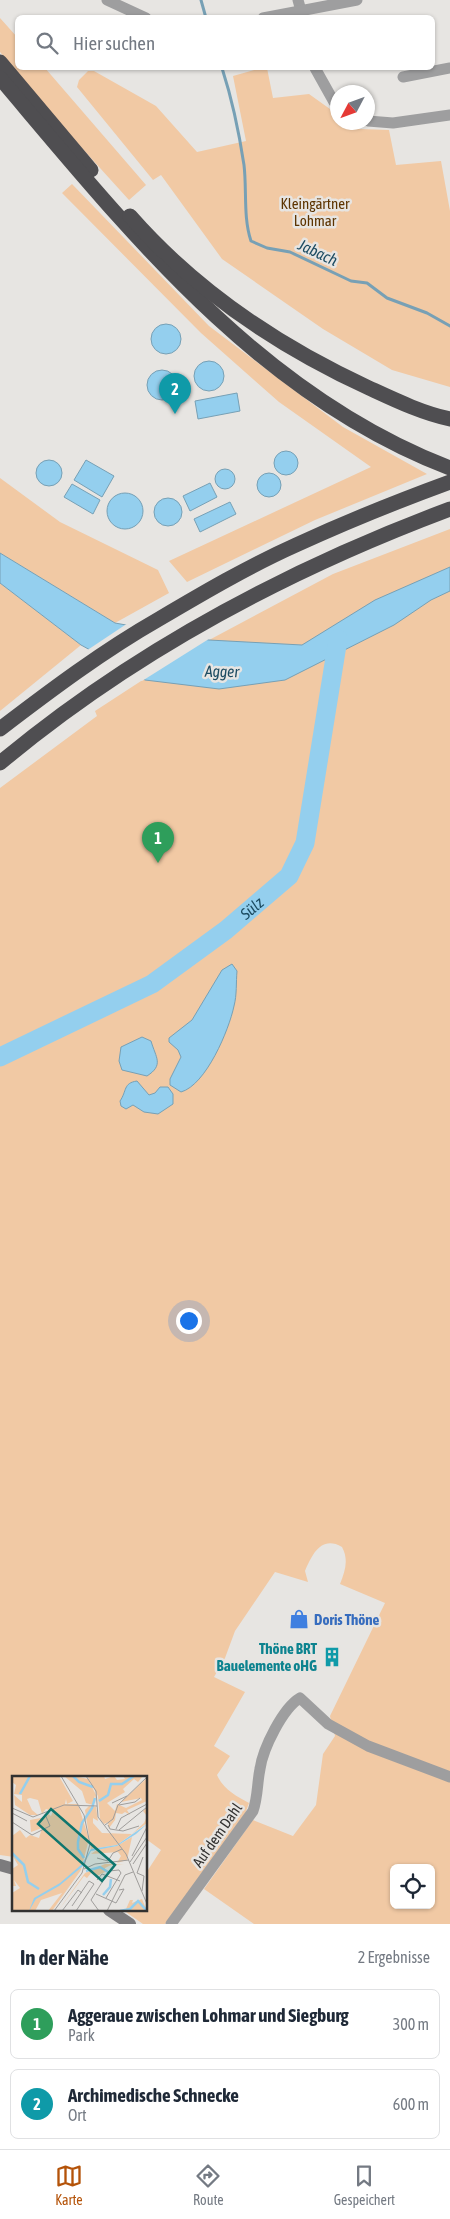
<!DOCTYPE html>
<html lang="de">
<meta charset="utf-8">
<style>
body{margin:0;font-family:"Asap Condensed",sans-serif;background:#f6f6f7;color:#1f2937}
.controls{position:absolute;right:15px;bottom:15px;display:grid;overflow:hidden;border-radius:8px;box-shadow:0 1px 4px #0004}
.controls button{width:45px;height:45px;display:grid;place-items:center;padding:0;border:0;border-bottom:1px solid #e0e1e3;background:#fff;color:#1f2937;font:25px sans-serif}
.compass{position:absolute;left:330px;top:85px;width:45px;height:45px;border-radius:50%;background:#fff;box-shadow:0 1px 4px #0004;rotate:229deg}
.you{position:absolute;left:188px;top:1320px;width:18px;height:18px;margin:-12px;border:4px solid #fff;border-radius:50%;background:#1a73e8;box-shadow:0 0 0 8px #1a73e833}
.badge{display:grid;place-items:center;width:32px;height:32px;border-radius:50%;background:#b45309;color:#fff;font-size:16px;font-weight:700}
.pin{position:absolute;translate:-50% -41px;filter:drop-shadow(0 1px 2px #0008)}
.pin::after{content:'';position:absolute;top:26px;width:18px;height:15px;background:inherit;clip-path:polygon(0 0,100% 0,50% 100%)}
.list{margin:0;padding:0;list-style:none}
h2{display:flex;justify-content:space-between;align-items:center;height:65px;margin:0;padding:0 20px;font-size:21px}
h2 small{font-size:16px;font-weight:400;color:#747a83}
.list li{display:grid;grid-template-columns:32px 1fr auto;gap:15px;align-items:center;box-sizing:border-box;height:70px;margin:0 10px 10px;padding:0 10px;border:1px solid #e0e1e3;border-radius:8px}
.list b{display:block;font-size:19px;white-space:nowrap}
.list p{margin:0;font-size:16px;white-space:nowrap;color:#747a83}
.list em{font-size:16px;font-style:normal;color:#747a83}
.icon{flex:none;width:28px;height:28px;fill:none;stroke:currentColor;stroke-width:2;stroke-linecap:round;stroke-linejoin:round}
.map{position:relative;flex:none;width:450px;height:1924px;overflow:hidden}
.search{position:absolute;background:#fff;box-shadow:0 1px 4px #0004;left:15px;right:15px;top:15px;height:55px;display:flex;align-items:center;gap:12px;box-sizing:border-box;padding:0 18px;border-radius:8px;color:#747a83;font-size:19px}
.sheet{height:225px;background:#fff}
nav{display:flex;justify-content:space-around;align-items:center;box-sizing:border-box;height:70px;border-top:1px solid #e0e1e3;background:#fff;font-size:14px;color:#747a83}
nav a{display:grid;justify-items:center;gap:2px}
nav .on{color:#b45309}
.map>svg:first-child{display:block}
.green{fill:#f1c9a4;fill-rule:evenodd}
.water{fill:#94cfee;stroke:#77a0b5}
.pier{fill:#e7e5e2}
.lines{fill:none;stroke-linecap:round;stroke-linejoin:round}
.stream{stroke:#77a0b5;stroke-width:3}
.river{stroke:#94cfee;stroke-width:19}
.minor{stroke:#9e9e9f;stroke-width:11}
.secondary{stroke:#7c7b7d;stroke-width:12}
.motorway{stroke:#4f4e51;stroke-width:15}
.labels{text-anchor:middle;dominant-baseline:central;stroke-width:5;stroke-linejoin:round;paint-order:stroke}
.park-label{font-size:15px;fill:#5d3400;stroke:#e7e5e2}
.shop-label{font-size:15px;font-weight:bold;fill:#366cbe;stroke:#e7e5e2;text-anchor:start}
.culture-label{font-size:15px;font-weight:bold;fill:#0d838f;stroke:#e7e5e2;text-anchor:end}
.street-label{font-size:15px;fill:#323130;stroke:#e7e5e2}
.water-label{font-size:16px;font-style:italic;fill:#1d4c62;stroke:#e7e5e2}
.inset-river{fill:none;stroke:#94cfee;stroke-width:2.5}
.inset-road{fill:none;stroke:#9f9d9b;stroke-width:1}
.view{fill:#0f766e;fill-opacity:0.15;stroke:#0f766e;stroke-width:2.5}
.inset-edge{fill:none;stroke:#323130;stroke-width:2.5}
</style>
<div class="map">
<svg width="450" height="1924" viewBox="0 0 450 1924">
<rect width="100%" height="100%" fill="#e7e5e2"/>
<g class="green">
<path d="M 0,18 L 17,37 L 18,68 L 45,68 L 146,185 L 129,200 L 42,104 L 0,52 Z"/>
<path d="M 261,68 L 267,68 L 273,98 L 309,94 L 337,114 L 338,122 L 350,123 L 360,129 L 389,130 L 396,165 L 441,161 L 450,211 L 450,387 L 392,370 L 323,329 L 222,259 L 161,175 L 153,180 L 77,87 L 79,80 L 88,71 L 94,71 L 156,106 L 197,152 L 246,141 L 233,76 Z"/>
<path d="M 72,184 L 209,326 L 343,427 L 427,474 L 315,520 L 187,582 L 169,561 L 371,467 L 279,402 L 201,333 L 62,193 Z"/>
<path d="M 0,478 L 60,522 L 158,570 L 169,593 L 115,623 L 0,553 Z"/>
<path d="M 450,529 L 450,1924 L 254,1924 L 204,1889 L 253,1820 L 293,1836 L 316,1805 L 323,1754 L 335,1736 L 330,1716 L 385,1603 L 340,1584 C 345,1571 349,1560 342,1547 C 321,1535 312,1555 305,1571 L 308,1582 L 275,1572 L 235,1631 L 225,1658 L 214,1677 L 245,1692 L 214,1746 L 230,1756 L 217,1775 C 223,1789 236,1796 249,1803 L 245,1814 L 165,1924 L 143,1924 L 123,1910 L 146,1910 L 146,1873 L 161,1850 L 146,1839 L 146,1778 L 14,1778 L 14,1857 L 0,1855 L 0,788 L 97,716 L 95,711 L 181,655 L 333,574 ZM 394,1868 L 431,1868 L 431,1905 L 394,1905 Z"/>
<path d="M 0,583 L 81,645 L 0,711 Z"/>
</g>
<g class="water">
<circle cx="166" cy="339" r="15"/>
<circle cx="209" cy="376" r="15"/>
<circle cx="162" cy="385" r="15"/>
<path d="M 237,393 L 240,411 L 198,419 L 195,401 Z"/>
<circle cx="286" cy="463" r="12"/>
<circle cx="49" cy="473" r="13"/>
<path d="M 86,460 L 114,476 L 102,497 L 74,480 Z"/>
<circle cx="225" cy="479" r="10"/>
<circle cx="269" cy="485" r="12"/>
<path d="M 210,483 L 217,497 L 190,511 L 183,496 Z"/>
<path d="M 72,484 L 100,500 L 93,514 L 64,497 Z"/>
<circle cx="125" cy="511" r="18"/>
<circle cx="168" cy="512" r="14"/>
<path d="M 230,502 L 236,514 L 200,532 L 194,519 Z"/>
<path d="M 0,553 L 115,623 L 209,640 L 302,645 L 375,600 L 450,567 L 450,591 L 431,600 L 394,625 L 285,680 L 219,689 L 145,680 L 81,645 L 0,583 Z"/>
<path d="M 232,964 L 237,971 C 236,982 237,995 234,1006 C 229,1030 206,1085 181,1092 L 170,1085 L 170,1079 L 181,1057 L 178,1050 L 169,1042 L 169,1038 L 192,1020 L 222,970 Z"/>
<path d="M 142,1037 L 151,1041 C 156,1058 164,1065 147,1076 L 122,1070 L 119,1061 L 121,1047 Z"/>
<path d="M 137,1081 L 149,1095 L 155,1093 L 160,1087 L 168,1087 L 173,1094 L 173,1104 L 158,1114 L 144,1112 L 133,1105 L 126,1109 L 121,1106 L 120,1101 C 127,1091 123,1083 137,1081 Z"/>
</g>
<path class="pier" d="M 128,623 L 209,637 L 212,637 L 142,681 L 86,651 Z"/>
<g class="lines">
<g class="stream">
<path d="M 201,0 L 206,18"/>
<path d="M 222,68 C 232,99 239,132 244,165 C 247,190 243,217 251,241 L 267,248 L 290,252 L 351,281 L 367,283 L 387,298 L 427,313 L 450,326"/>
</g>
<path class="river" id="s1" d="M 0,1057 L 152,984 L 226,930 L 289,876 L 305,843 L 338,639"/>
<g class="minor">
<path d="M 107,0 L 146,18"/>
<path d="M 298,0 L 303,18"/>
<path d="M 263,18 L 357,0"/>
<path d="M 315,68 L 334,102 L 338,104"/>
<path d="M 403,77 L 450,68"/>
<path d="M 368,121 L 393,123 L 450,115"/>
<path d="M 171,1924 L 253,1811 C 258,1797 257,1783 260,1769 C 263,1748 283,1708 300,1698 L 328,1724 L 368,1746 L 450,1777"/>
</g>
<g class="secondary">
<path d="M 0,1865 L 14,1869"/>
<path d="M 109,1910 L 130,1924"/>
</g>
<g class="motorway">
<path d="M 0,62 L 91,170"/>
<path d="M 0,78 C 128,229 258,395 450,468"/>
<path d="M 130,216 C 195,290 280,347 369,388 C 395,400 422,413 450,419"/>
<path d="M 0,729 C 51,690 103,651 159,619 C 203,593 249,566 296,545 C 346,522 398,501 450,482"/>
<path d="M 0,763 C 134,651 287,570 450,509"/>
</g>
</g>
<defs>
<symbol id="shop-bare" viewBox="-9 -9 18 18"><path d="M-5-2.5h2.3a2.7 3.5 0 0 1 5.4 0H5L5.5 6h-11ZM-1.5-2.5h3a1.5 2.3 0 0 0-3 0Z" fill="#3f7fe0" stroke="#e7e5e2" stroke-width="2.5" paint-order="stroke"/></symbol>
<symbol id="building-bare" viewBox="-9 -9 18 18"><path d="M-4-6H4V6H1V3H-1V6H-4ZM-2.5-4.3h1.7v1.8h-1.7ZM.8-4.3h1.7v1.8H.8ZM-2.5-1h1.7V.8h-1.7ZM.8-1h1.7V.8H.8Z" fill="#0f9aa8" stroke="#e7e5e2" stroke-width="2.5" paint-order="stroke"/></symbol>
</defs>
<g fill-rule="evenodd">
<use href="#shop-bare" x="285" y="1605" width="28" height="28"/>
<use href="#building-bare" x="318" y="1643" width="28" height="28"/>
</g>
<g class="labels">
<g class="park-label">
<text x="315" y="203">Kleingärtner<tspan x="315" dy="17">Lohmar</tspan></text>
</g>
<g class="shop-label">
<text x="314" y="1619">Doris Thöne</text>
</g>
<g class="culture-label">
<text x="317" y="1648">Thöne BRT<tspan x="317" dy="17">Bauelemente oHG</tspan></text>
</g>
<g class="street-label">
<text transform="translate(217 1835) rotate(-55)">Auf dem Dahl</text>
</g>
<g class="water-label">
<text transform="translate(318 252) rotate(25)">Jabach</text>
<text transform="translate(222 671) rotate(1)">Agger</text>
<text stroke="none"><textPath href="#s1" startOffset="294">Sülz</textPath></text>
</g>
</g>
<g transform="translate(12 1776)">
<rect width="135" height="135" fill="#e7e5e2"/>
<path d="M 0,0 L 47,0 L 61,25 L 55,28 L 54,23 L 53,28 L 66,28 L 77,63 L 69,94 L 40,135 L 36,135 L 50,117 L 29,124 L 23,135 L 0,135 L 0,117 L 8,112 L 2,104 L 4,110 L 0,110 L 0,93 L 6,89 L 0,79 L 0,60 L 8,54 L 14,62 L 18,59 L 27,62 L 30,52 L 19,56 L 18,44 L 34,41 L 36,38 L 39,40 L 41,35 L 34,33 L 30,38 L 26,24 L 18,22 L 15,23 L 20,34 L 26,39 L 18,39 L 3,29 L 2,19 L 10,26 L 10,19 L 2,18 L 4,9 L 0,6 ZM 52,0 L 61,0 L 68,7 L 62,0 L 76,3 L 84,19 L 83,28 L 83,19 L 81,29 L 74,27 L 70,15 ZM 75,0 L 92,0 L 93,3 L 102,0 L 105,4 L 113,3 L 111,0 L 131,0 L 126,6 L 122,3 L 111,13 L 113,16 L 95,27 L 103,35 L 105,28 L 114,32 L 130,24 L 129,22 L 109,26 L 135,2 L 135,25 L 115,34 L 118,39 L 113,36 L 110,38 L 104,37 L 103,44 L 97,52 L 96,47 L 101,44 L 92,48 L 88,43 L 86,20 ZM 77,30 L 84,31 L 86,45 L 81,42 L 81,47 L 90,57 L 120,58 L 132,47 L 135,40 L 131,35 L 135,31 L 135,47 L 105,69 L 79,73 L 73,34 ZM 120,61 L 115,84 L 105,87 L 109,80 L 106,76 L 79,78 L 86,73 L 105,70 ZM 93,88 L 112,88 L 99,89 L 93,92 L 93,96 L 85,100 L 79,97 L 75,102 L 72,100 L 46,135 L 73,97 ZM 130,123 L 135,135 L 108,135 L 114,133 L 118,124 L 121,124 L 120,127 Z" fill="#f1c9a4"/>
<path d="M 135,48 L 124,58 L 105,70 L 79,75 L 71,90 L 47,110 L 24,123 L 17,135 L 22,122 L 48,107 L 69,89 L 79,73 L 105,69 Z" fill="#94cfee"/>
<path class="inset-river" d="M 61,0 L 67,6 L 81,11M 8,18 L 18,0M 87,25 L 96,19 L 99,8 L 110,8 L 122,0M 0,77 L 12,89 L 16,106 L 27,113M 72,82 L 66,73 L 66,66 L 70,47 L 80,32 L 83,22M 74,95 L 88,91 L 96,96M 91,119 L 98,111 L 99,103M 108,135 L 118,133 L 126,125 L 135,135"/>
<path class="inset-road" d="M 74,0 L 84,15 L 86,41 L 114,78 L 135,128M 100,27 L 115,20M 107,29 L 123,26 L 128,22M 0,32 L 21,41 L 52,29 L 85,30M 0,37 L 15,45M 0,46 L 20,59 L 38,50 L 33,38M 93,49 L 101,43 L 106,29 L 135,1M 96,49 L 98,53 L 111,55 L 127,50M 104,53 L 109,42 L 135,28M 107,54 L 135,31M 120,80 L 135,51M 85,82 L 96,85 L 101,77 L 110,73M 118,86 L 135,61M 121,88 L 135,67M 72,93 L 83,88 L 117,84M 85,104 L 90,98 L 108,105M 130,115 L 132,100 L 125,97 L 131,81M 84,118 L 104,127 L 112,113 L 107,114M 60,130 L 77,105 L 82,108 L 64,135M 42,135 L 70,97 L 78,68 L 72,39 L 49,0M 50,135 L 66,114 L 70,117M 87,135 L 79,124 L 97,95 L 107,94 L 109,97 L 94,122M 95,135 L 113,99 L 121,96"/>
<path class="view" d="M 39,33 L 103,89 L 90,105 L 26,48 Z"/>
<rect width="135" height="135" class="inset-edge"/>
</g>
</svg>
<div class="controls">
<button><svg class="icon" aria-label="locate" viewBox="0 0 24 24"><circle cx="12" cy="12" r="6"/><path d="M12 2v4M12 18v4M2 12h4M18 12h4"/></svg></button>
</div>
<svg class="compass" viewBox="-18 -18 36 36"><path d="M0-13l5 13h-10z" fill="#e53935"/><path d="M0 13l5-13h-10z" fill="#747a83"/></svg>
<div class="you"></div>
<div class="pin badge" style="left:158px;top:863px;background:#2e9e5b">1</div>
<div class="pin badge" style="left:175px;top:414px;background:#0f9aa8">2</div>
<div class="search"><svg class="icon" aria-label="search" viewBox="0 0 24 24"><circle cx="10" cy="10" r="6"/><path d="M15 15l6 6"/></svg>Hier suchen</div>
</div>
<section class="sheet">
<h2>In der Nähe<small>2 Ergebnisse</small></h2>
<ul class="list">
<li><span class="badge" style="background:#2e9e5b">1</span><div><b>Aggeraue zwischen Lohmar und Siegburg</b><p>Park</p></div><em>300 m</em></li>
<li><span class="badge" style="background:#0f9aa8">2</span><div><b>Archimedische Schnecke</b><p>Ort</p></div><em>600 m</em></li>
</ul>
</section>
<nav>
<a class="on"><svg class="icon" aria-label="map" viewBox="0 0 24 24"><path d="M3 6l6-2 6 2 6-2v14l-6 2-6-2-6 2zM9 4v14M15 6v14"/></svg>Karte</a>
<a><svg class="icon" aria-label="directions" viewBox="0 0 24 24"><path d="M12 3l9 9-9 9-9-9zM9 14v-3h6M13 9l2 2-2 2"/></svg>Route</a>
<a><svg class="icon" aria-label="saved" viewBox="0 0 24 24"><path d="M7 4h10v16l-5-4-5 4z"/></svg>Gespeichert</a>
</nav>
